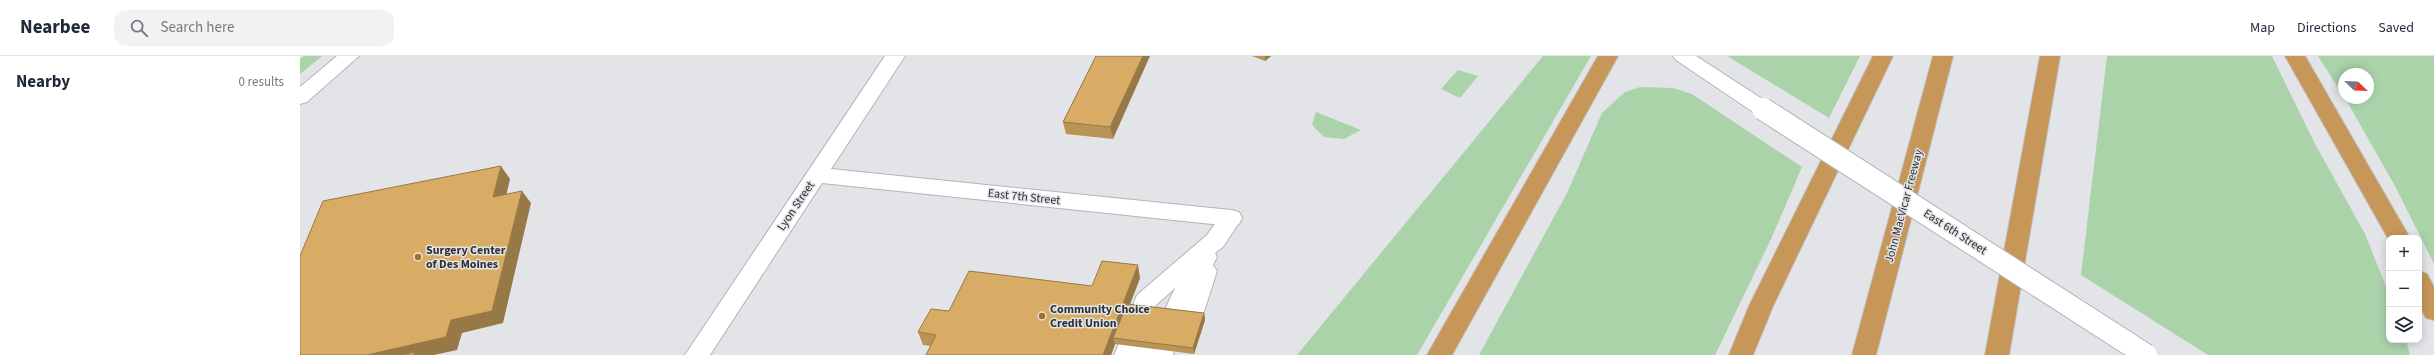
<!DOCTYPE html>
<meta charset="utf-8">
<style>
body{margin:0;font-family:"Source Sans 3",sans-serif;background:#f2f2f3;color:#1f2937}
.controls{position:absolute;right:12px;bottom:12px;display:grid;overflow:hidden;border-radius:8px;box-shadow:0 2px 10px #0003}
.controls button{width:36px;height:36px;display:grid;place-items:center;padding:0;border:0;border-bottom:1px solid #e0e1e3;background:#fff;color:#1f2937;font:20px sans-serif}
.compass{position:absolute;left:2038px;top:12px;width:36px;height:36px;border-radius:50%;background:#fff;box-shadow:0 2px 10px #0003;rotate:113deg}
.list{margin:0;padding:0;list-style:none}
h2{display:flex;justify-content:space-between;align-items:center;height:52px;margin:0;padding:0 16px;font-size:17px}
h2 small{font-size:13px;font-weight:400;color:#747a83}
.icon{flex:none;width:22px;height:22px;fill:none;stroke:currentColor;stroke-width:2;stroke-linecap:round;stroke-linejoin:round}
.map{position:relative;flex:none;width:2134px;height:299px;overflow:hidden}
header{display:flex;align-items:center;gap:24px;box-sizing:border-box;height:56px;padding:0 20px;background:#fff;border-bottom:1px solid #e0e1e3}
header strong{font-size:19px}
nav{display:flex;gap:22px;margin-inline-start:auto;font-size:14px}
.search{width:280px;height:36px;background:#f2f2f3;display:flex;align-items:center;gap:10px;box-sizing:border-box;padding:0 14px;border-radius:12px;color:#747a83;font-size:15px}
main{display:flex}
aside{flex:1;background:#fff}
.map>svg:first-child{display:block}
.green{fill:#aad3aa}
.lines{fill:none;stroke-linecap:round;stroke-linejoin:round}
.service-casing{stroke:#b2b4b8;stroke-width:2}
.minor-casing{stroke:#b2b4b8;stroke-width:2}
.secondary-casing{stroke:#b2b4b8;stroke-width:2}
.motorway-casing{stroke:#c1c1c2;stroke-width:2}
.service{fill:#fff;fill-rule:evenodd}
.minor{fill:#fff;fill-rule:evenodd}
.secondary{fill:#fff;fill-rule:evenodd}
.motorway{fill:#c79659;fill-rule:evenodd}
.secondary-bridge-casing{stroke:#b2b4b8;stroke-width:24;stroke-linecap:butt}
.secondary-bridge{stroke:#fff;stroke-width:22}
.wall{fill:#ba9457}
.shaded-wall{fill:#977847}
.building{fill:#d8ac65;stroke:#977847}
.poi-dot{fill:#a07024;stroke:#e2e4e8;stroke-width:1.5}
.labels{text-anchor:middle;dominant-baseline:central;stroke-width:3;stroke-linejoin:round;paint-order:stroke}
.street-label{font-size:12px;fill:#303133;stroke:#e2e4e8}
.poi-label{font-size:12px;font-weight:bold;fill:#303133;stroke:#e2e4e8;text-anchor:start}
</style>
<header>
<strong>Nearbee</strong>
<div class="search"><svg class="icon" aria-label="search" viewBox="0 0 24 24"><circle cx="10" cy="10" r="6"/><path d="M15 15l6 6"/></svg>Search here</div>
<nav><a>Map</a><a>Directions</a><a>Saved</a></nav>
</header>
<main>
<aside>
<h2>Nearby<small>0 results</small></h2>
<ul class="list">
</ul>
</aside>
<div class="map">
<svg width="2134" height="299" viewBox="0 0 2134 299">
<rect width="100%" height="100%" fill="#e2e4e8"/>
<g class="green">
<path d="M 4,0 L 22,0 L 0,18 L 0,3 Z"/>
<path d="M 1243,0 L 1291,0 L 1117,299 L 997,299 Z"/>
<path d="M 1427,0 L 1560,0 L 1529,62 Z"/>
<path d="M 1807,0 L 1972,0 L 2014,86 L 2065,178 L 2089,238 L 2089,284 L 2106,284 L 2110,299 L 1908,299 L 1781,219 Z"/>
<path d="M 2018,0 L 2134,0 L 2134,208 L 2095,130 L 2045,42 L 2068,42 L 2068,18 L 2044,18 L 2044,41 Z"/>
<path d="M 1158,14 L 1178,20 L 1160,42 L 1141,33 Z"/>
<path d="M 1340,31 L 1373,32 L 1392,38 L 1502,111 L 1472,181 L 1415,299 L 1179,299 L 1267,137 L 1302,57 L 1325,36 Z"/>
<path d="M 1016,56 L 1061,74 L 1044,83 L 1024,81 L 1012,69 Z"/>
</g>
<g class="lines">
<defs>
<g id="service">
<path d="M 931,154 L 939,157 L 942,162 L 923,191 L 915,197 L 917,201 L 913,209 L 917,215 L 900,268 L 892,271 L 884,268 L 882,265 L 873,269 L 865,266 L 862,260 L 875,232 L 855,250 L 849,262 L 841,265 L 833,262 L 830,256 L 837,239 L 907,179 L 923,157 Z"/>
<path d="M 829,281 L 838,285 L 845,283 L 854,287 L 862,285 L 870,287 L 874,294 L 873,299 L 814,299 L 821,283 Z"/>
</g>
<g id="minor">
<path d="M 37,0 L 59,0 L 7,46 L 0,48 L 0,31 Z"/>
<path d="M 585,0 L 605,0 L 531,113 L 931,154 L 939,156 L 942,162 L 939,168 L 931,170 L 522,127 L 410,299 L 385,299 Z"/>
</g>
<path id="secondary" d="M 1373,0 L 1396,0 L 1470,48 L 1473,53 L 1470,58 L 1463,60 L 1456,58 L 1376,4 Z"/>
<g id="motorway">
<path d="M 1298,0 L 1318,0 L 1152,299 L 1127,299 Z"/>
<path d="M 1573,0 L 1593,0 L 1473,250 L 1453,299 L 1429,299 L 1449,250 Z"/>
<path d="M 1633,0 L 1653,0 L 1576,299 L 1552,299 Z"/>
<path d="M 1740,0 L 1760,0 L 1709,299 L 1685,299 Z"/>
<path d="M 1985,0 L 2005,0 L 2110,182 L 2089,182 L 2089,184 Z"/>
<path d="M 2119,215 L 2127,218 L 2134,231 L 2134,264 L 2126,262 L 2119,249 Z"/>
</g>
</defs>
<use href="#service" class="service-casing"/>
<use href="#minor" class="minor-casing"/>
<use href="#secondary" class="secondary-casing"/>
<use href="#motorway" class="motorway-casing"/>
<use href="#service" class="service"/>
<use href="#minor" class="minor"/>
<use href="#secondary" class="secondary"/>
<use href="#motorway" class="motorway"/>
<defs>
<path id="secondary-bridge" d="M 1463,53 L 1846,299"/>
</defs>
<use href="#secondary-bridge" class="secondary-bridge-casing"/>
<use href="#secondary-bridge" class="secondary-bridge"/>
</g>
<g class="wall">
<path d="M 796,0 L 813,83 L 766,78 L 763,66 Z"/>
<path d="M 952,0 L 971,0 L 965,5 Z"/>
<path d="M 840,222 L 830,248 L 904,257 L 905,264 L 894,298 L 815,288 L 811,299 L 626,299 L 631,290 L 623,289 L 618,276 L 649,255 Z"/>
</g>
<g class="shaded-wall">
<path d="M 843,0 L 850,0 L 813,83 L 810,71 Z"/>
<path d="M 965,0 L 971,0 L 965,5 Z"/>
<path d="M 201,110 L 210,123 L 203,153 L 193,141 Z"/>
<path d="M 222,135 L 231,147 L 203,267 L 162,277 L 157,294 L 134,299 L 67,299 L 151,264 Z"/>
<path d="M 838,209 L 840,222 L 817,282 L 813,282 L 815,288 L 811,299 L 803,299 Z"/>
<path d="M 904,257 L 905,264 L 894,298 L 893,292 Z"/>
</g>
<g class="building">
<path d="M 796,0 L 843,0 L 810,71 L 763,66 Z"/>
<path d="M 201,110 L 193,141 L 222,135 L 192,255 L 151,264 L 146,281 L 67,299 L 0,299 L 0,200 L 23,145 Z"/>
<path d="M 802,205 L 838,209 L 803,299 L 626,299 L 636,279 L 618,276 L 631,253 L 649,255 L 669,215 L 792,230 Z"/>
<path d="M 827,248 L 904,257 L 893,292 L 813,282 Z"/>
<path d="M 115,296 L 114,299 L 101,299 Z"/>
</g>
<g class="poi-dot">
<circle cx="118" cy="201" r="4"/>
<circle cx="742" cy="260" r="4"/>
</g>
<g class="labels">
<g class="street-label">
<text transform="translate(724 141) rotate(6)">East 7th Street</text>
<text transform="translate(496 150) rotate(-56)">Lyon Street</text>
<text transform="translate(1604 150) rotate(-75)">John MacVicar Freeway</text>
<text transform="translate(1655 176) rotate(33)">East 6th Street</text>
</g>
<g class="poi-label">
<text x="126" y="194">Surgery Center<tspan x="126" dy="14">of Des Moines</tspan></text>
<text x="750" y="253">Community Choice<tspan x="750" dy="14">Credit Union</tspan></text>
</g>
</g>
</svg>
<div class="controls">
<button>+</button>
<button>−</button>
<button><svg class="icon" aria-label="layers" viewBox="0 0 24 24"><path d="M12 4l9 5-9 5-9-5zM3 14l9 5 9-5"/></svg></button>
</div>
<svg class="compass" viewBox="-18 -18 36 36"><path d="M0-13l5 13h-10z" fill="#e53935"/><path d="M0 13l5-13h-10z" fill="#747a83"/></svg>
</div>
</main>
